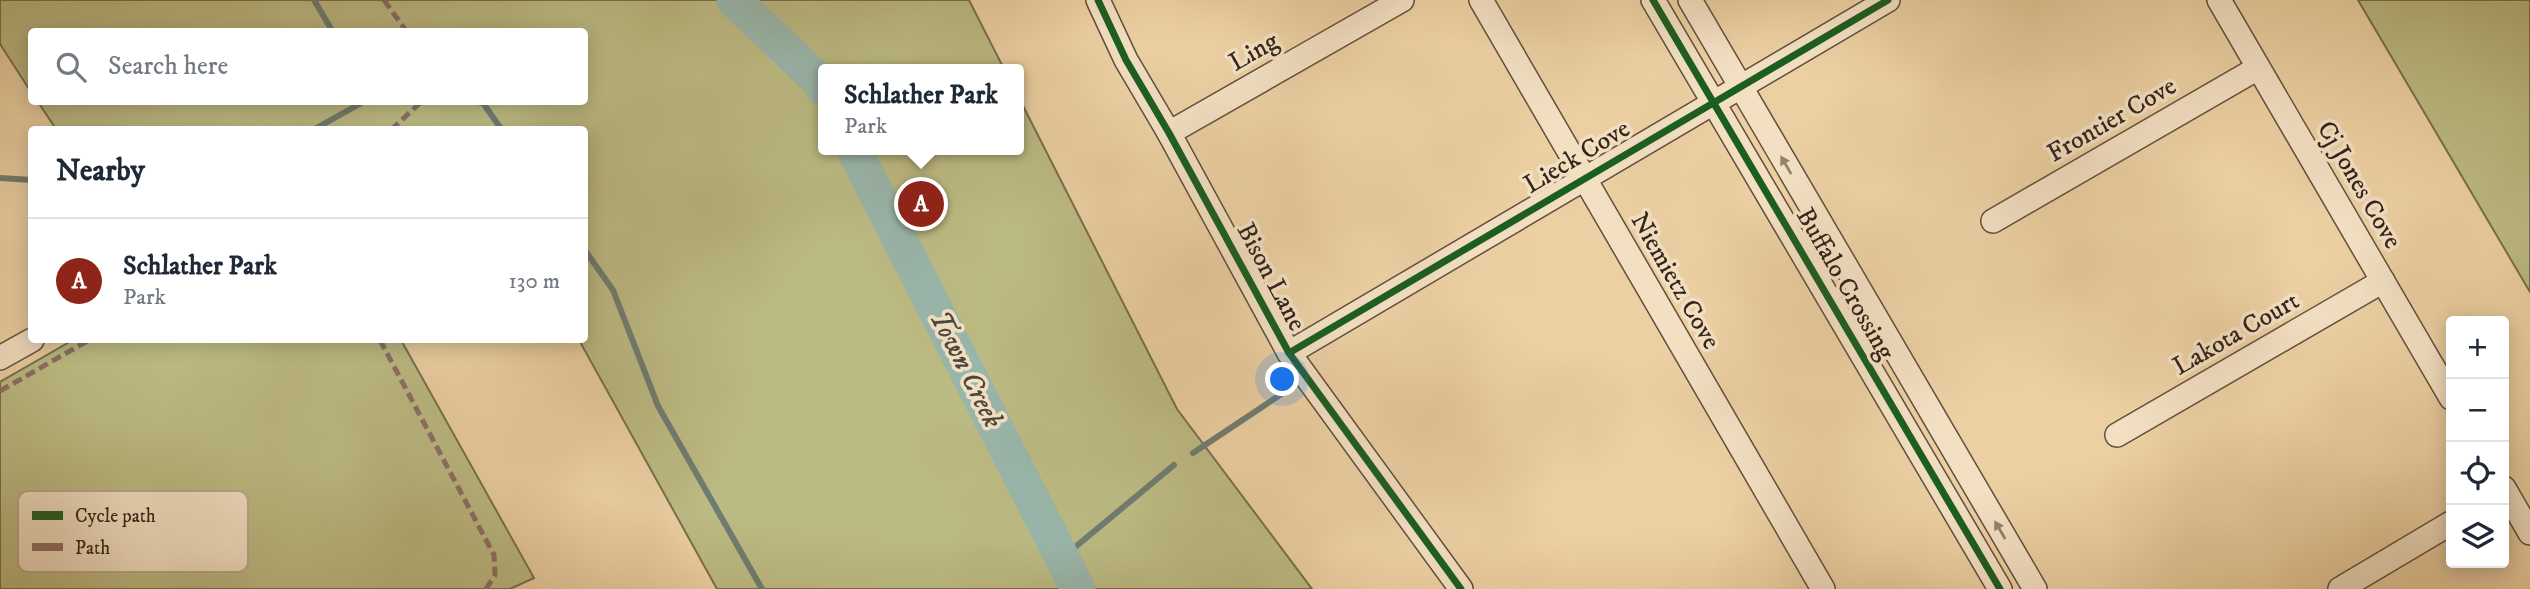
<!DOCTYPE html>
<meta charset="utf-8">
<style>
body{margin:0;font-family:"IM FELL DW Pica",serif;background:#f2f2f3;color:#1f2937}
.controls{position:absolute;right:21px;bottom:21px;display:grid;overflow:hidden;border-radius:7px;box-shadow:0 4px 18px #0003}
.controls button{width:63px;height:63px;display:grid;place-items:center;padding:0;border:0;border-bottom:2px solid #e0e1e3;background:#fff;color:#1f2937;font:35px sans-serif}
.you{position:absolute;left:1283px;top:380px;width:24px;height:24px;margin:-18px;border:5px solid #fff;border-radius:50%;background:#1a73e8;box-shadow:0 0 0 10px #1a73e833}
.badge{display:grid;place-items:center;width:46px;height:46px;border-radius:50%;background:#8f2418;color:#fff;font-size:23px;font-weight:700}
.pin{position:absolute;translate:-50% -50%;border:4px solid #fff;box-shadow:0 2px 7px #0006}
.popup{position:absolute;left:818px;top:64px;width:206px;height:91px;box-sizing:border-box;display:grid;place-content:center;border-radius:7px;background:#fff;filter:drop-shadow(0 2px 5px #0005);font-size:23px;white-space:nowrap;color:#747a83}
.popup b{font-size:26px;color:#1f2937}
.popup::after{content:'';position:absolute;left:50%;top:100%;margin-left:-14px;border:14px solid transparent;border-top-color:#fff}
.list{margin:0;padding:0;list-style:none}
h2{display:flex;justify-content:space-between;align-items:center;height:91px;margin:0;padding:0 28px;font-size:30px}
h2 small{font-size:23px;font-weight:400;color:#747a83}
.list li{display:grid;grid-template-columns:46px 1fr auto;gap:21px;align-items:center;box-sizing:border-box;height:126px;padding:0 28px;border-top:2px solid #e0e1e3}
.list b{display:block;font-size:26px;white-space:nowrap}
.list p{margin:0;font-size:23px;white-space:nowrap;color:#747a83}
.list em{font-size:23px;font-style:normal;color:#747a83}
.icon{flex:none;width:38px;height:38px;fill:none;stroke:currentColor;stroke-width:2;stroke-linecap:round;stroke-linejoin:round}
.map{position:relative;flex:none;width:2530px;height:589px;overflow:hidden}
.search{position:absolute;background:#fff;box-shadow:0 4px 18px #0003;left:28px;top:28px;width:560px;height:77px;display:flex;align-items:center;gap:18px;box-sizing:border-box;padding:0 24px;border-radius:7px;color:#747a83;font-size:26px}
.panel{position:absolute;background:#fff;box-shadow:0 4px 18px #0003;left:28px;top:126px;width:560px;height:217px;border-radius:7px}
.map>svg:first-child{display:block}
.green{fill:#bcba83;stroke:#786f4e;stroke-width:2}
.lines{fill:none;stroke-linecap:round;stroke-linejoin:round}
.stream{stroke:#707c71;stroke-width:6}
.river{stroke:#99b6ab;stroke-width:35}
.street-casing{stroke:#614f3c;stroke-width:26}
.street{stroke:#f3e0c3;stroke-width:23}
.quiet{stroke:#8d6e63;stroke-width:5;stroke-dasharray:10 5;stroke-linecap:butt}
.cycleway-casing{stroke:#f3e0c3;stroke-width:11}
.cycleway{stroke:#1b5e20;stroke-width:7}
.oneway{fill:#93826e}
.labels{text-anchor:middle;dominant-baseline:central;stroke-width:7;stroke-linejoin:round;paint-order:stroke}
.street-label{font-size:26px;fill:#33241a;stroke:#f3e0c3}
.water-label{font-size:28px;font-style:italic;fill:#4c483e;stroke:#f3e0c3}
.key{fill:#f3e0c3;stroke:#b9a890;stroke-width:2}
.key-label{font-size:19px;fill:#33241a}
</style>
<div class="map">
<svg width="2530" height="589" viewBox="0 0 2530 589">
<rect width="100%" height="100%" fill="#ecd0a3"/>
<filter id="stains"><feTurbulence type="fractalNoise" baseFrequency=".00286" numOctaves="4"/><feColorMatrix values="0 0 0 0 .2 0 0 0 0 .09 0 0 0 0 .02 0 0 0 .5 -.17"/></filter>
<radialGradient id="worn" r=".72"><stop offset=".6" stop-color="#630" stop-opacity="0"/><stop offset="1" stop-color="#630" stop-opacity=".3"/></radialGradient>
<g class="green">
<path d="M 0,0 L 969,0 L 1004,69 L 823,69 L 823,150 L 1019,150 L 1019,98 L 1177,409 L 1312,589 L 717,589 L 579,340 L 584,340 L 584,130 L 56,129 L 38,102 L 584,102 L 584,32 L 32,32 L 31,92 L 0,44 Z"/>
<path d="M 2358,0 L 2530,0 L 2530,292 Z"/>
<path d="M 73,340 L 401,340 L 534,578 L 510,589 L 0,589 L 0,382 Z"/>
</g>
<g class="lines">
<g class="stream">
<path d="M 314,0 L 333,32"/>
<path d="M 477,102 L 483,103 L 502,130"/>
<path d="M 313,130 L 363,102"/>
<path d="M 0,178 L 32,180"/>
<path d="M 584,249 L 613,290 L 658,406 L 762,589"/>
<path d="M 1193,453 L 1289,389"/>
<path d="M 1062,558 L 1174,465"/>
</g>
<g class="river">
<path d="M 734,0 L 820,82 L 823,88"/>
<path d="M 854,150 L 1078,589"/>
</g>
<defs>
<g id="street">
<path d="M 1098,0 L 1126,60 L 1169,133 L 1289,353 L 1461,589"/>
<path d="M 1481,0 L 1823,589"/>
<path d="M 1653,0 L 2000,589"/>
<path d="M 1690,0 L 2035,589"/>
<path d="M 2219,0 L 2451,398"/>
<path d="M 1169,133 L 1402,0"/>
<path d="M 1993,221 L 2258,68"/>
<path d="M 1289,353 L 1888,0"/>
<path d="M 0,358 L 32,340"/>
<path d="M 2117,435 L 2383,281"/>
<path d="M 2504,488 L 2530,533"/>
<path d="M 2340,589 L 2451,523"/>
</g>
</defs>
<use href="#street" class="street-casing"/>
<use href="#street" class="street"/>
<g class="quiet">
<path d="M 384,0 L 407,32"/>
<path d="M 391,130 L 421,102"/>
<path d="M 380,340 L 494,555 L 495,575 L 486,589"/>
<path d="M 0,391 L 89,340"/>
</g>
<defs>
<g id="cycleway">
<path d="M 1098,0 L 1126,60 L 1169,133 L 1289,353 L 1461,589"/>
<path d="M 1653,0 L 2000,589"/>
<path d="M 1289,353 L 1888,0"/>
</g>
</defs>
<use href="#cycleway" class="cycleway-casing"/>
<use href="#cycleway" class="cycleway"/>
</g>
<defs><path id="oneway-solid" d="M-6-.8H1V-3.2L6.5 0L1 3.2V.8H-6Z" transform="scale(1.75)"/></defs>
<g class="oneway">
<use href="#oneway-solid" transform="translate(1786 165) rotate(-120)"/>
<use href="#oneway-solid" transform="translate(2000 530) rotate(-120)"/>
</g>
<g class="labels">
<g class="street-label">
<text transform="translate(1254 52) rotate(-30)">Ling</text>
<text transform="translate(2112 120) rotate(-30)">Frontier Cove</text>
<text transform="translate(1577 157) rotate(-31)">Lieck Cove</text>
<text transform="translate(2359 185) rotate(60)">Cj Jones Cove</text>
<text transform="translate(1271 277) rotate(62)">Bison Lane</text>
<text transform="translate(1675 281) rotate(60)">Niemietz Cove</text>
<text transform="translate(1845 284) rotate(60)">Buffalo Crossing</text>
<text transform="translate(2236 334) rotate(-30)">Lakota Court</text>
</g>
<g class="water-label">
<text transform="translate(966 369) rotate(63)">Town Creek</text>
</g>
</g>
<rect x="18" y="491" width="230" height="81" rx="10" class="key"/>
<rect x="32" y="511" width="31" height="9" fill="#1b5e20"/>
<rect x="32" y="543" width="31" height="8" fill="#8d6e63"/>
<g class="key-label">
<text x="75" y="522">Cycle path</text>
<text x="75" y="554">Path</text>
</g>
<rect width="100%" height="100%" filter="url(#stains)"/>
<rect width="100%" height="100%" fill="url(#worn)"/>
</svg>
<div class="controls">
<button>+</button>
<button>−</button>
<button><svg class="icon" aria-label="locate" viewBox="0 0 24 24"><circle cx="12" cy="12" r="6"/><path d="M12 2v4M12 18v4M2 12h4M18 12h4"/></svg></button>
<button><svg class="icon" aria-label="layers" viewBox="0 0 24 24"><path d="M12 4l9 5-9 5-9-5zM3 14l9 5 9-5"/></svg></button>
</div>
<div class="you"></div>
<div class="pin badge" style="left:921px;top:204px">A</div>
<div class="popup"><b>Schlather Park</b>Park</div>
<div class="search"><svg class="icon" aria-label="search" viewBox="0 0 24 24"><circle cx="10" cy="10" r="6"/><path d="M15 15l6 6"/></svg>Search here</div>
<section class="panel">
<h2>Nearby<small></small></h2>
<ul class="list">
<li><span class="badge">A</span><div><b>Schlather Park</b><p>Park</p></div><em>130 m</em></li>
</ul>
</section>
</div>
